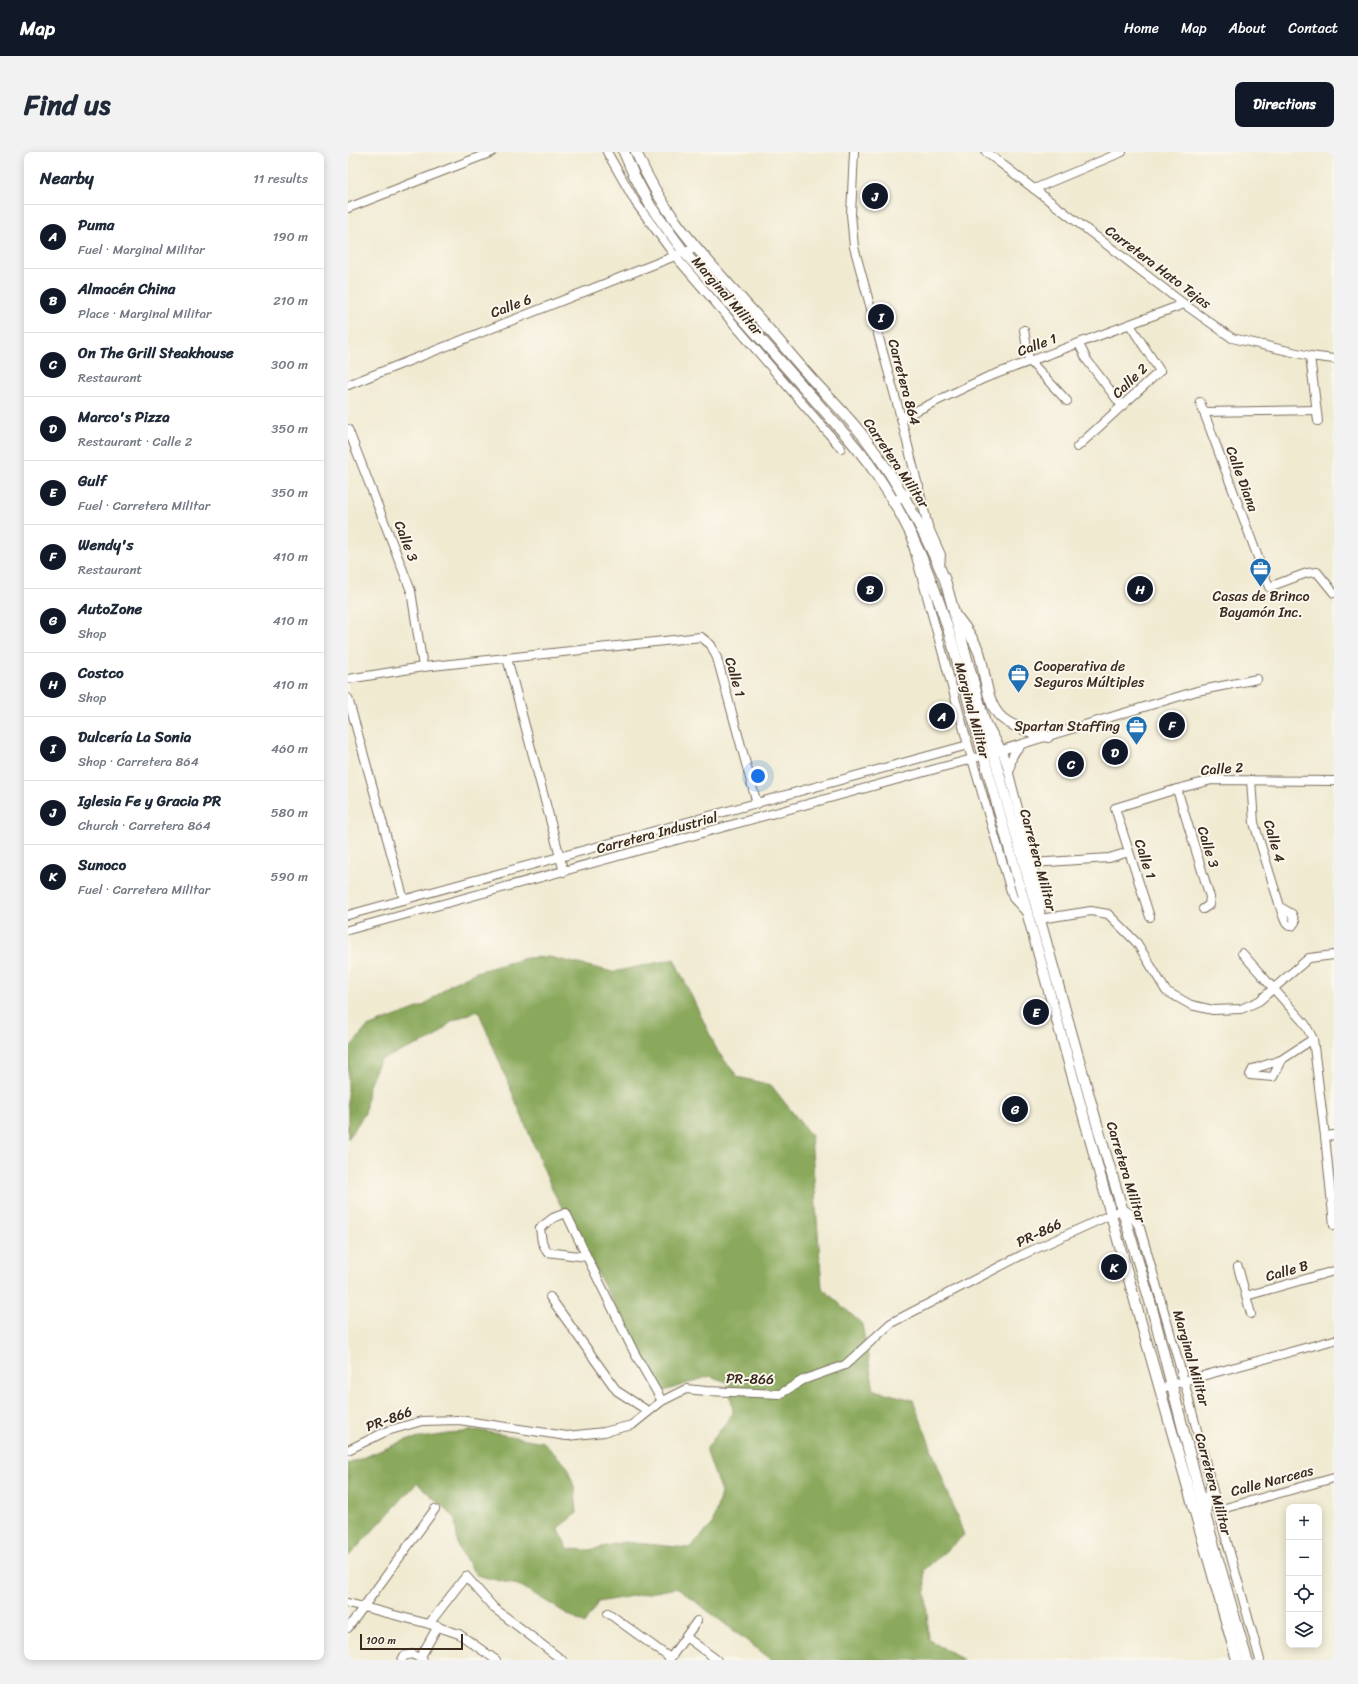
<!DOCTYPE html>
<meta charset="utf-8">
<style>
body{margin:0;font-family:Sriracha,sans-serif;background:#f2f2f3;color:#1f2937}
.controls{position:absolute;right:12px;bottom:12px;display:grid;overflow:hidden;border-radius:8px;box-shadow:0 2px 10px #0003}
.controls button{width:36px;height:36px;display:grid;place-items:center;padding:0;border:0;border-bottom:1px solid #e0e1e3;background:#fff;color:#1f2937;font:20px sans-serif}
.scale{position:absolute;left:12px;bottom:10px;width:103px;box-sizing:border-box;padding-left:4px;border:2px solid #3b2a1e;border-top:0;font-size:11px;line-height:14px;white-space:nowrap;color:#3b2a1e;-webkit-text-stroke:3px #fbf7ec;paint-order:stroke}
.you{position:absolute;left:410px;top:624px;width:14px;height:14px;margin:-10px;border:3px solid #fff;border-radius:50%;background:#1a73e8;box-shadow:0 0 0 6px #1a73e833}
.badge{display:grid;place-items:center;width:26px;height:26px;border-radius:50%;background:#111827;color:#fff;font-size:13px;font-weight:700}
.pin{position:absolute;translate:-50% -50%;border:2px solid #fff;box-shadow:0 1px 4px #0006}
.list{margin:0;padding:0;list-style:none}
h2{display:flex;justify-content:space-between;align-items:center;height:52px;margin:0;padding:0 16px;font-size:17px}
h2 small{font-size:13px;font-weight:400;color:#747a83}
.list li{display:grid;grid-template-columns:26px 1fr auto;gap:12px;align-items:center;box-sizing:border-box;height:64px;padding:0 16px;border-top:1px solid #e0e1e3}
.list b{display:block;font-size:15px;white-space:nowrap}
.list p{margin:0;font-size:13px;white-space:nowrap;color:#747a83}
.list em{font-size:13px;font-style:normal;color:#747a83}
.icon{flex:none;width:22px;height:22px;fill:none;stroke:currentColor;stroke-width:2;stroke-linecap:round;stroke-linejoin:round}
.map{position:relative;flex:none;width:986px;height:1508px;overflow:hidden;border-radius:8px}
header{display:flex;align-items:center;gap:24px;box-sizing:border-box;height:56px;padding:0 20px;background:#111827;color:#fff}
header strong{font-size:19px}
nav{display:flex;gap:22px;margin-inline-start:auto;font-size:14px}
.intro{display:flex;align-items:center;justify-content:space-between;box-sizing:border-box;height:96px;padding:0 24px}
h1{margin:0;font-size:28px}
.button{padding:10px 18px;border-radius:8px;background:#111827;color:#fff;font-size:14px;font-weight:700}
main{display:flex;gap:24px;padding:0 24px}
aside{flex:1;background:#fff;border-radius:8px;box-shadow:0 2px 10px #0003}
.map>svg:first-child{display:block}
.forest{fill:#8aa95c;stroke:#626a3d}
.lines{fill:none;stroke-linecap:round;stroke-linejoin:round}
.minor-casing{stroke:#7a6d5d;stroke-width:10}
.major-casing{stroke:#7a6d5d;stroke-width:12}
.minor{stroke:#fff;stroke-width:8}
.major{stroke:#fff;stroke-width:10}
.labels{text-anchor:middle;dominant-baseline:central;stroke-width:4;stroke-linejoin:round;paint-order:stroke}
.street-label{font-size:14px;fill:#3b2a1e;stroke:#fbf7ec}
.poi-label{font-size:14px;fill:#3b2a1e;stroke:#fbf7ec}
</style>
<header>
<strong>Map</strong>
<nav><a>Home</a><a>Map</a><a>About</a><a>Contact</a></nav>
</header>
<div class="intro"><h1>Find us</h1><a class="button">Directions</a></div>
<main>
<aside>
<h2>Nearby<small>11 results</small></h2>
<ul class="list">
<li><span class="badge">A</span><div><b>Puma</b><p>Fuel · Marginal Militar</p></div><em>190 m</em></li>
<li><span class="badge">B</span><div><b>Almacén China</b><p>Place · Marginal Militar</p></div><em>210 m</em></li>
<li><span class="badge">C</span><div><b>On The Grill Steakhouse</b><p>Restaurant</p></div><em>300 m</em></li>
<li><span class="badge">D</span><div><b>Marco's Pizza</b><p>Restaurant · Calle 2</p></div><em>350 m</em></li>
<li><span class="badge">E</span><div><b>Gulf</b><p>Fuel · Carretera Militar</p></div><em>350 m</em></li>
<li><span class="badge">F</span><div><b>Wendy's</b><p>Restaurant</p></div><em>410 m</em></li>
<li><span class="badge">G</span><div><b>AutoZone</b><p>Shop</p></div><em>410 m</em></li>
<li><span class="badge">H</span><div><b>Costco</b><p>Shop</p></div><em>410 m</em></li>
<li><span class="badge">I</span><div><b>Dulcería La Sonia</b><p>Shop · Carretera 864</p></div><em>460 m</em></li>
<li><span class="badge">J</span><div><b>Iglesia Fe y Gracia PR</b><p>Church · Carretera 864</p></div><em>580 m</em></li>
<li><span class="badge">K</span><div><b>Sunoco</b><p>Fuel · Carretera Militar</p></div><em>590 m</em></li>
</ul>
</aside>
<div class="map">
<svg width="986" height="1508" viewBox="0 0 986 1508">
<rect width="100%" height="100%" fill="#fbf7ec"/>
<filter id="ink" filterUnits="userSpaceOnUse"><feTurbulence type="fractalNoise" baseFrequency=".025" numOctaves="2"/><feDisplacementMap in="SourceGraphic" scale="8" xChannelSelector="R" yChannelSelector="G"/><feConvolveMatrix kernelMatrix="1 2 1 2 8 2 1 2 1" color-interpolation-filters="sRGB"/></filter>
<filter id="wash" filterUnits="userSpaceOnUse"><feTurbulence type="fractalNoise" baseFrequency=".012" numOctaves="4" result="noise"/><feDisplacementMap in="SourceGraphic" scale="16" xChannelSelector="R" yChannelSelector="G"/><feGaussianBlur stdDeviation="0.9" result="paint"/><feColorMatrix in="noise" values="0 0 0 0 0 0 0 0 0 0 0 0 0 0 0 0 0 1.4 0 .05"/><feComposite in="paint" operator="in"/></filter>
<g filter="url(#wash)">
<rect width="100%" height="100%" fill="#f0ead1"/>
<path class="forest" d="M 201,805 L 265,820 L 326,807 L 370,900 L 390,925 L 423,933 L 463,984 L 474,1136 L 514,1172 L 526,1238 L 565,1248 L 616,1383 L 576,1418 L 581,1488 L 616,1508 L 424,1508 L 330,1436 L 250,1450 L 236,1472 L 173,1434 L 128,1423 L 110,1396 L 107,1366 L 69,1331 L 0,1405 L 0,1312 L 58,1288 L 129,1278 L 195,1290 L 219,1314 L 227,1338 L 229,1361 L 210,1376 L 220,1397 L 241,1398 L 276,1390 L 341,1396 L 364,1373 L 373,1341 L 358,1297 L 385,1261 L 381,1231 L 362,1224 L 313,1240 L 204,1037 L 130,858 L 104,869 L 86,886 L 32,908 L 20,936 L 17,961 L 0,987 L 0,898 L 19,875 L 75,854 L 103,832 L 128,820 L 178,806 Z"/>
</g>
<g filter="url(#ink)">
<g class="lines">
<defs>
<g id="minor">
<path d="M 259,0 L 288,51 L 327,104 L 493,296"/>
<path d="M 506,0 L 503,62 L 506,95 L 553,266 L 580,374 L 593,403 L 592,416"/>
<path d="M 638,0 L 836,152 L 884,186 L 962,204 L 986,207"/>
<path d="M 686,37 L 774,0"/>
<path d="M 0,56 L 144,0"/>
<path d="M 676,178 L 681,208 L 719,249"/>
<path d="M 731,192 L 739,208 L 774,254"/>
<path d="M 962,204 L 970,269"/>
<path d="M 0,233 L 327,104 L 347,95"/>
<path d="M 852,250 L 921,435 L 959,421 L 969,420 L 986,441"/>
<path d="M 856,260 L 968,258"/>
<path d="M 553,266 L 637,226 L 836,152"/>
<path d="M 0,277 L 63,439 L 75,515"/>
<path d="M 729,295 L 812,219 L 782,173"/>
<path d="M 545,350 L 571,334"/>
<path d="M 565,394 L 624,607 L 665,746 L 679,761"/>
<path d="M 159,506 L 216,720"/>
<path d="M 0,527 L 75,515 L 353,485 L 363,493 L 369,506 L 409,652"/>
<path d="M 0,546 L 56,748"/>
<path d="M 641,575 L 654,599 L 659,614 L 693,745 L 692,767 L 743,759 L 760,762 L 789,791 L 818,839 L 843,853 L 865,858 L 893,857 L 911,849 L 961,806 L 986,803"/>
<path d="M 662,618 C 663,607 664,601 673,593"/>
<path d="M 903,628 L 906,671 L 935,764 L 938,771 L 941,774 L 944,774 L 947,770 L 944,762 L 932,755"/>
<path d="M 829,637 L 862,745 L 861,753 L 855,757"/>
<path d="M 684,711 L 761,706 L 781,700"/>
<path d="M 0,763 L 620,593"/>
<path d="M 802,765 L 767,656 L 829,637 L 864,628 L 986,629"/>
<path d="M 0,778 L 624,607 L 849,539 L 909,527"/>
<path d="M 894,801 L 957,872 L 965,887 L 977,984 L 986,1073"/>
<path d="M 933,908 L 925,925 L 902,923 L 905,917 Z"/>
<path d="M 933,908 L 965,887"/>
<path d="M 977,984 L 986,983"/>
<path d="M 239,1105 L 218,1061 L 205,1066 L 192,1076 L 194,1090 L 199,1100 L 239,1105 L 286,1200 L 314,1249"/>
<path d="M 890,1115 L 903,1162"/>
<path d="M 898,1144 L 986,1119"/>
<path d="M 202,1145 L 269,1239 L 300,1259"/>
<path d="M 812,1237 L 836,1229 L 986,1188"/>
<path d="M 0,1298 L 39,1279 L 74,1269 L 111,1268 L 219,1284 L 256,1280 L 284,1273 L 314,1249 L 338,1237 L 358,1239 L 432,1242 L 455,1228 L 497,1213 L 543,1171 L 674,1103 L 775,1057 L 783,1062 L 792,1076 L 836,1229 L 870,1358 L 912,1508"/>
<path d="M 870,1358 L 986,1326"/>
<path d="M 858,1363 L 862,1335"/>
<path d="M 0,1451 L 81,1472 L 111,1482 L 148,1508"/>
<path d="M 260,1461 L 322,1506"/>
<path d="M 81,1472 L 118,1424 L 146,1456 L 214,1508"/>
<path d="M 0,1476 L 87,1357"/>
<path d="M 338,1485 L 369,1508"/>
<path d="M 72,1506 L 90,1474"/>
<path d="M 54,1508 L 56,1504 L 64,1502 L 75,1508"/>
<path d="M 321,1508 L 349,1469"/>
</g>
<g id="major">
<path d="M 276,0 L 285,21 L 303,55 L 336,100 L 502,288 C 510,298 519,308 526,319 C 564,373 588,434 606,497 L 790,1160 L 889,1508"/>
<path d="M 288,0 C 316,65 354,102 399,153 C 421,177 442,202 463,226 C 482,247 502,266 519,289 C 552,332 576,379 597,428 L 752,983 L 804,1156 L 858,1366 L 899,1508"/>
<path d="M 610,466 C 618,476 626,488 631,500 C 638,521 637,551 654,566 C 666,576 685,580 700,585"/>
</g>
</defs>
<use href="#minor" class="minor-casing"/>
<use href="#major" class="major-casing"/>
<use href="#minor" class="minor"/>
<use href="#major" class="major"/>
</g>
</g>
<defs>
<symbol id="office-pin" viewBox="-11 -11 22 30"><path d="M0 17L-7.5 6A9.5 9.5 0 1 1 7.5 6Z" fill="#1f6fb2" stroke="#fbf7ec"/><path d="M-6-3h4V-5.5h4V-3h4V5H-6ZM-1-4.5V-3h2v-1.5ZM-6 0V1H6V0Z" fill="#fff"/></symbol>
</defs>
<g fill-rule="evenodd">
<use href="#office-pin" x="900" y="404" width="25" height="34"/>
<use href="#office-pin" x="658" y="510" width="25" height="34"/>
<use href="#office-pin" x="776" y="562" width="25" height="34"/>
</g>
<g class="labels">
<g class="street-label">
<text transform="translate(810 115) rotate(37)">Carretera Hato Tejas</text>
<text transform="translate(379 144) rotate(49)">Marginal Militar</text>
<text transform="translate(163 154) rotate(-21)">Calle 6</text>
<text transform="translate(689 193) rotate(-20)">Calle 1</text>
<text transform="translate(782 229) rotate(-44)">Calle 2</text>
<text transform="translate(556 230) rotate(75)">Carretera 864</text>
<text transform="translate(548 311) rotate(56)">Carretera Militar</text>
<text transform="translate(894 327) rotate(70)">Calle Diana</text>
<text transform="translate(58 389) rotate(69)">Calle 3</text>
<text transform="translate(387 525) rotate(74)">Calle 1</text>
<text transform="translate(624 558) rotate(75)">Marginal Militar</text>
<text transform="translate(874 617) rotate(-4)">Calle 2</text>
<text transform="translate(309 681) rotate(-15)">Carretera Industrial</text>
<text transform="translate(926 689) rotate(74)">Calle 4</text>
<text transform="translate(860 695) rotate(73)">Calle 3</text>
<text transform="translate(797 707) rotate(72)">Calle 1</text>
<text transform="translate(690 708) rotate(75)">Carretera Militar</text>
<text transform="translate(778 1020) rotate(73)">Carretera Militar</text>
<text transform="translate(691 1081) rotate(-25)">PR-866</text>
<text transform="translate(939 1119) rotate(-16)">Calle B</text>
<text transform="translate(843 1206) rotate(74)">Marginal Militar</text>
<text transform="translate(402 1227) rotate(1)">PR-866</text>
<text transform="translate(41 1267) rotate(-20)">PR-866</text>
<text transform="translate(924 1329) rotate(-15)">Calle Narceas</text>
<text transform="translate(865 1332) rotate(75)">Carretera Militar</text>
</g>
<g class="poi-label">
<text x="913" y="444">Casas de Brinco<tspan x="913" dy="16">Bayamón Inc.</tspan></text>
<text x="686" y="514" text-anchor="start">Cooperativa de<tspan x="686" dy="16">Seguros Múltiples</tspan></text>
<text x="772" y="574" text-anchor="end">Spartan Staffing</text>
</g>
</g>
</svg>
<div class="controls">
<button>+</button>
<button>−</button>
<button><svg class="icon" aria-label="locate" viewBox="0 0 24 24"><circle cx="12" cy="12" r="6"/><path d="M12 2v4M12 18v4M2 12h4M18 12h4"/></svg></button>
<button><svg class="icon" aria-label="layers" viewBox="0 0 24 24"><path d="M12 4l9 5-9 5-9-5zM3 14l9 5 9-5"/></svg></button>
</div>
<div class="scale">100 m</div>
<div class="you"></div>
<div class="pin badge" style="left:594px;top:564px">A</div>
<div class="pin badge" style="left:522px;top:437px">B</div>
<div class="pin badge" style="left:723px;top:612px">C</div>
<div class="pin badge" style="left:767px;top:600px">D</div>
<div class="pin badge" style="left:688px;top:860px">E</div>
<div class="pin badge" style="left:824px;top:573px">F</div>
<div class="pin badge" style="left:667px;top:957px">G</div>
<div class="pin badge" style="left:792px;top:437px">H</div>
<div class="pin badge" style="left:533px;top:165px">I</div>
<div class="pin badge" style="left:527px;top:44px">J</div>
<div class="pin badge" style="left:766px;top:1115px">K</div>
</div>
</main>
